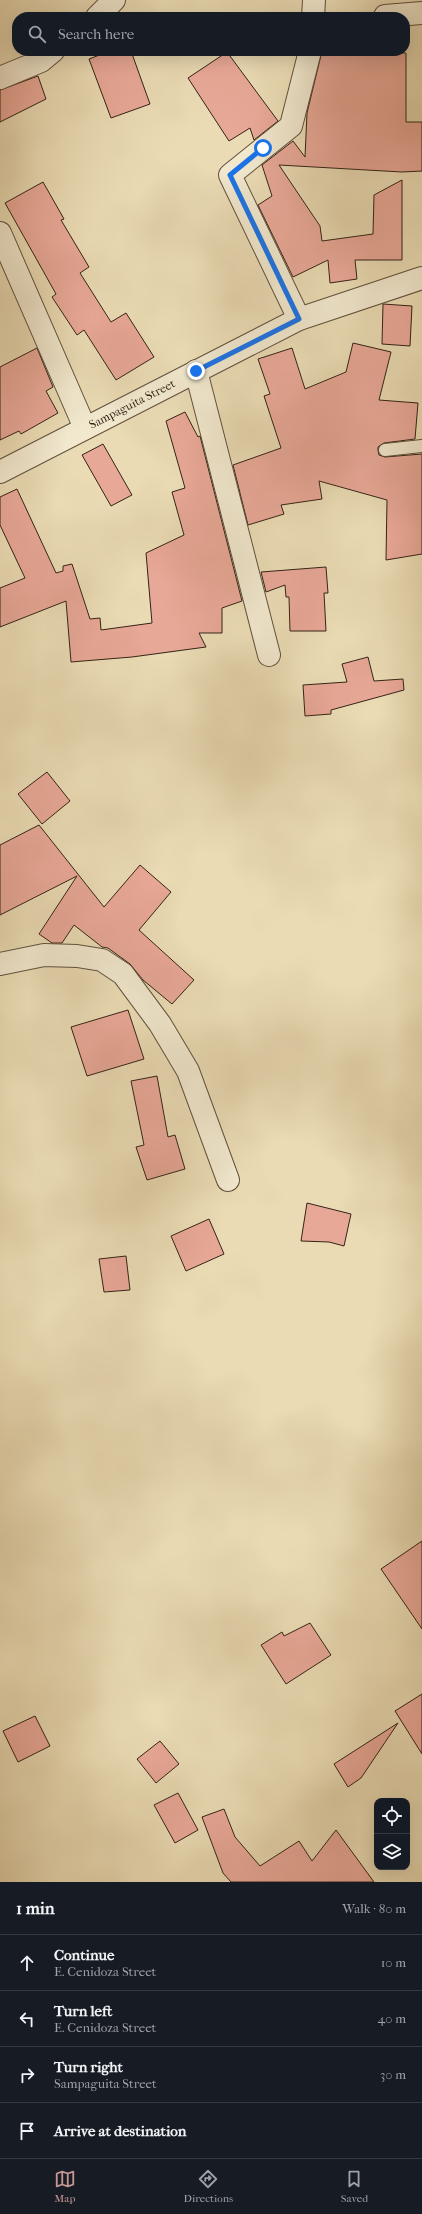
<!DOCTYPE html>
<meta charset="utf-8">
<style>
body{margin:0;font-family:"IM FELL French Canon",serif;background:#20242c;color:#f1f3f6}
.controls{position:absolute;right:12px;bottom:12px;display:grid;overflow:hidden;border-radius:8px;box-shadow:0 4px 16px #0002}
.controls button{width:36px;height:36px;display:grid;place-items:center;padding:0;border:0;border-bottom:1px solid #363941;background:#171b24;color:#f1f3f6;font:20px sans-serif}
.stop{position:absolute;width:12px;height:12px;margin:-9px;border:3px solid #1a73e8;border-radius:50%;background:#fff}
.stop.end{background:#1a73e8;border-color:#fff;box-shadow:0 1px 4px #0008}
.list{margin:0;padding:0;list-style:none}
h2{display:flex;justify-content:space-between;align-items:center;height:52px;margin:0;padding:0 16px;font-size:17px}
h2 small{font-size:13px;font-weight:400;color:#9ea1a6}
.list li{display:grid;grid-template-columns:26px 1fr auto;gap:12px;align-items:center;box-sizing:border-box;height:56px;padding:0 16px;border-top:1px solid #363941}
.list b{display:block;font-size:15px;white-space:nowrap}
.list p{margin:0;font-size:13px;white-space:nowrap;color:#9ea1a6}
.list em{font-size:13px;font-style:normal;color:#9ea1a6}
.icon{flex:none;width:22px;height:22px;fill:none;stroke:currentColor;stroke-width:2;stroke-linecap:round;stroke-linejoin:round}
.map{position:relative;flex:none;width:422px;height:1882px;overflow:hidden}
.search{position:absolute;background:#171b24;box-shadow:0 4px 16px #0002;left:12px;right:12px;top:12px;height:44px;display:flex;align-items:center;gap:10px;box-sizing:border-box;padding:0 14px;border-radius:16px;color:#9ea1a6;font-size:15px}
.sheet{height:276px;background:#171b24}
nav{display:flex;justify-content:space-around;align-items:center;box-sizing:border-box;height:56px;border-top:1px solid #363941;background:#171b24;font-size:11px;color:#9ea1a6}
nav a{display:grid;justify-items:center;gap:2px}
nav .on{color:#c59692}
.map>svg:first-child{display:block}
.building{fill:#e8a897;stroke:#332316}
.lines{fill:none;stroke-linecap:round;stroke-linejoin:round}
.service-casing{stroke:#61513e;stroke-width:14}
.minor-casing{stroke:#61513e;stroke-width:24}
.tertiary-casing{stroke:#61513e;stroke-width:24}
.service{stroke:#f1e8ce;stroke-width:12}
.minor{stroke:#f1e8ce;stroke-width:22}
.tertiary{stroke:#f1e8ce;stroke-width:22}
.route{stroke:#1a73e8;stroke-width:5}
.labels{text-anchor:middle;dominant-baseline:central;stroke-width:3;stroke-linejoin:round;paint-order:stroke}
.street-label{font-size:12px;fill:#332316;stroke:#f1e8ce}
</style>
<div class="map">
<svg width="422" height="1882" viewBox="0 0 422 1882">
<rect width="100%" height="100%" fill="#eadbb4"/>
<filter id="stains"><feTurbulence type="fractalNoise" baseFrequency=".005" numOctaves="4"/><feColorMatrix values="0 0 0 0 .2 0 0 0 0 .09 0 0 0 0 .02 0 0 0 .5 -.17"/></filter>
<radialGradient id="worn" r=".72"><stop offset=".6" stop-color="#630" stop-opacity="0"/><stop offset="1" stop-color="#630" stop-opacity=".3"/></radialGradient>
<g class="building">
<path d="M 110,51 L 131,51 L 150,104 L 111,118 L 89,59 Z"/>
<path d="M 322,51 L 406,53 L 406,122 L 422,122 L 422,171 L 402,172 L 279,165 L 320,226 L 322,241 L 373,234 L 374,195 L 402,180 L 402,260 L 355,260 L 357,279 L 330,283 L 328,260 L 293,277 L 258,205 L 272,196 L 262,165 L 293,141 L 305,157 L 307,113 Z"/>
<path d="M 227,52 L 278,121 L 254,140 L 250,128 L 229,141 L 188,78 Z"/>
<path d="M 38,76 L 46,99 L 0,122 L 0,90 Z"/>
<path d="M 43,182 L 64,219 L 61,220 L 89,267 L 80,273 L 111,322 L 126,313 L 154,357 L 116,380 L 84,330 L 77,335 L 52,297 L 56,294 L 5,203 Z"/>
<path d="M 383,304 L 412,306 L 410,346 L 382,344 Z"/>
<path d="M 353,343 L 391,352 L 379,400 L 418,403 L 415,439 L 384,443 L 378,447 L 378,450 L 379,455 L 385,457 L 422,454 L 422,554 L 386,560 L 387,500 L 319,481 L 322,499 L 281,505 L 284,514 L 248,525 L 233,465 L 281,448 L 264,396 L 270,394 L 258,359 L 292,348 L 305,389 L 346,372 Z"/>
<path d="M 37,348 L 53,387 L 46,391 L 58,413 L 21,434 L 19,431 L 0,440 L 0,367 Z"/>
<path d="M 185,412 L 198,437 L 200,436 L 242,601 L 222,608 L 222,633 L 199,633 L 206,647 L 132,657 L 71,662 L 66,601 L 0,627 L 0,588 L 25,578 L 0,525 L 0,497 L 17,489 L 56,573 L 63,571 L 63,566 L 72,564 L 90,619 L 100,618 L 101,630 L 152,623 L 146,553 L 184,535 L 172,492 L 185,488 L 166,421 Z"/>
<path d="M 103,444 L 132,495 L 111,506 L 82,455 Z"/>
<path d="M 326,567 L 328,593 L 324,593 L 326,631 L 290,631 L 289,597 L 286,597 L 285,585 L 266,592 L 261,572 Z"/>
<path d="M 368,657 L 374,681 L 403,679 L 404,690 L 331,710 L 331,714 L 305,716 L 303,685 L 347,682 L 342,664 Z"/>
<path d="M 47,772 L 70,801 L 42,824 L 18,794 Z"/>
<path d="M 39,825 L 104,907 L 140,865 L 171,892 L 139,930 L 194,980 L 172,1004 L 143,980 L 130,964 L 108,948 L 102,947 L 74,925 L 62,943 L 52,943 L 39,934 L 77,876 L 0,915 L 0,845 Z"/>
<path d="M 128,1010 L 144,1059 L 87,1076 L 71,1027 Z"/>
<path d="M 157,1076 L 168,1137 L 175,1135 L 185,1169 L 147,1180 L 136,1147 L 144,1145 L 131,1081 Z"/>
<path d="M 307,1203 L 351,1214 L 344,1246 L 329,1242 L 301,1241 Z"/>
<path d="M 209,1219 L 224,1254 L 186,1271 L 171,1236 Z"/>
<path d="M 126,1256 L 130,1290 L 104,1292 L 99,1259 Z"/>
<path d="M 422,1541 L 422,1629 L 381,1569 Z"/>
<path d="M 310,1623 L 331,1655 L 286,1684 L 261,1645 L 282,1632 L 284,1636 Z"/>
<path d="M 422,1694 L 422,1754 L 395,1711 Z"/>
<path d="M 35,1716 L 50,1746 L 18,1762 L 3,1731 Z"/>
<path d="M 398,1723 L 361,1778 L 348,1787 L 334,1764 Z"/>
<path d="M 160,1741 L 179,1764 L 156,1783 L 137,1759 Z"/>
<path d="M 178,1793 L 198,1830 L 175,1843 L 154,1805 Z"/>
<path d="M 224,1809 L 235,1837 L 260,1866 L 299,1841 L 312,1861 L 336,1830 L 374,1882 L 231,1882 L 223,1873 L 202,1817 Z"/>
</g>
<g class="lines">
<defs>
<path id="service" d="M 385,450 L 422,446"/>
<g id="minor">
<path d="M 385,16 L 422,13"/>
<path d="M 97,17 L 114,0"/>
<path d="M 313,17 L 314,0"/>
<path d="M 0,78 L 41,61 L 53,51"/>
<path d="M 0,233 L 85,428"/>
<path d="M 299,319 L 230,175 L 291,126 L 310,51"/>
<path d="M 196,371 L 269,655"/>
<path d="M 0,964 L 44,955 L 77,956 L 102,960 L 123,974 L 160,1024 L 188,1071 L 228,1180"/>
</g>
<path id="tertiary" d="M 0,472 L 299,319 L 422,278"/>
</defs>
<use href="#service" class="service-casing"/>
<use href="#minor" class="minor-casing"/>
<use href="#tertiary" class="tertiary-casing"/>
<use href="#service" class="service"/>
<use href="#minor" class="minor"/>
<use href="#tertiary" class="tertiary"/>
</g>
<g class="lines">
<path class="route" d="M 196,371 L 299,319 L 230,175 L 263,148"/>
</g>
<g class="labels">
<g class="street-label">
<text transform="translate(132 404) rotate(-27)">Sampaguita Street</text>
</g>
</g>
<rect width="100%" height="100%" filter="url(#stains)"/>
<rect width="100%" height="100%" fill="url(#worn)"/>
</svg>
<div class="controls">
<button><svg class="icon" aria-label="locate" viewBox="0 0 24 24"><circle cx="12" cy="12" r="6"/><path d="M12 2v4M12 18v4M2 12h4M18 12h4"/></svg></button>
<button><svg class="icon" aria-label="layers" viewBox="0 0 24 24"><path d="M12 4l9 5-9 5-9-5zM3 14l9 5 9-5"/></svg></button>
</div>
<div class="stop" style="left:263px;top:148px"></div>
<div class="stop end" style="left:196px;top:371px"></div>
<div class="search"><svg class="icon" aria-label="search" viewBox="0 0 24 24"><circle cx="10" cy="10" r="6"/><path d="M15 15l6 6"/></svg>Search here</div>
</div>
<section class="sheet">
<h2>1 min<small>Walk · 80 m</small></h2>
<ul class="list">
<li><svg class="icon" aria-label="ahead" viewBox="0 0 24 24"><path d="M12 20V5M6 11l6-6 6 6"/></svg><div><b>Continue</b><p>E. Cenidoza Street</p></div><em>10 m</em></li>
<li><svg class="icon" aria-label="left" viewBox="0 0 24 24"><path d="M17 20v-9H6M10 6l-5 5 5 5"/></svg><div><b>Turn left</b><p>E. Cenidoza Street</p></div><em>40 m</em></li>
<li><svg class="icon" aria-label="right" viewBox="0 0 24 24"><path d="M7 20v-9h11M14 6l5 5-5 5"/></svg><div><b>Turn right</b><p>Sampaguita Street</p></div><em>30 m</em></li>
<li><svg class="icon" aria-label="arrive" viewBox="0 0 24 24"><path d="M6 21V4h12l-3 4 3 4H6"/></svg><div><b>Arrive at destination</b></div></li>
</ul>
</section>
<nav>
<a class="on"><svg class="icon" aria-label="map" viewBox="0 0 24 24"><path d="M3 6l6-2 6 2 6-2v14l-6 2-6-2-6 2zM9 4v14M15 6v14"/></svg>Map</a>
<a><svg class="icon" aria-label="directions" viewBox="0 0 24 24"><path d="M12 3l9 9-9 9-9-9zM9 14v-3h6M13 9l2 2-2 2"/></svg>Directions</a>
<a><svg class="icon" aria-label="saved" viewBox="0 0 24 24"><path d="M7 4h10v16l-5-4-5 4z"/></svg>Saved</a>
</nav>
